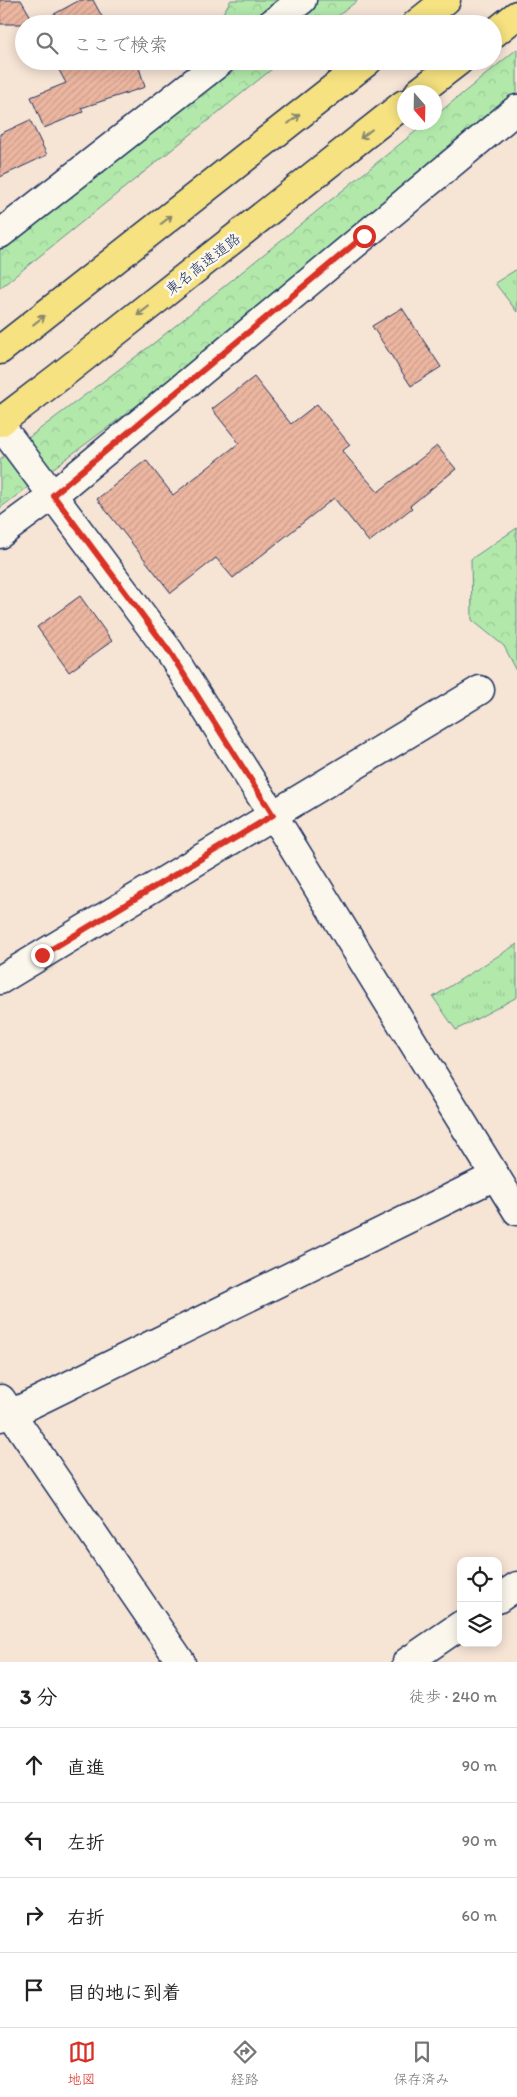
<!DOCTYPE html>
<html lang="ja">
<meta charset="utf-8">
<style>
body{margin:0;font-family:Itim,"Klee One",sans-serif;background:#f6f6f6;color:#222}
.controls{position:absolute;right:15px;bottom:15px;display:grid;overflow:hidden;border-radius:10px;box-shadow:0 2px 12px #0003}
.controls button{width:45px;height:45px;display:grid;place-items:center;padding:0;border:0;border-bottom:1px solid #e0e0e0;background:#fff;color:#222;font:25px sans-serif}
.compass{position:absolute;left:397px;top:85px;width:45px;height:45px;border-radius:50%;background:#fff;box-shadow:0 2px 12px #0003;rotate:160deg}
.stop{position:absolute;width:15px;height:15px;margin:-11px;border:4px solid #d93025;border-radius:50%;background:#fff}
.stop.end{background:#d93025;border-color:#fff;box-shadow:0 1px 5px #0008}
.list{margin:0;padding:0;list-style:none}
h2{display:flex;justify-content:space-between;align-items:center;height:65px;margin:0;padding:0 20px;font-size:21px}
h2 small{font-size:16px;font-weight:400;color:#767676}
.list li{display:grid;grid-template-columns:32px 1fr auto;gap:15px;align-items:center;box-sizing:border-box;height:75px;padding:0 20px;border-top:1px solid #e0e0e0}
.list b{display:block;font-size:19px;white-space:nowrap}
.list em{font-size:16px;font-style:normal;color:#767676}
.icon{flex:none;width:28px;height:28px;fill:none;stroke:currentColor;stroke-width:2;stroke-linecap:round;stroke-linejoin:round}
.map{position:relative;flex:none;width:517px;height:1662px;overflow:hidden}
.search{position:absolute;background:#fff;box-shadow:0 2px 12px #0003;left:15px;right:15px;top:15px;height:55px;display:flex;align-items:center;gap:12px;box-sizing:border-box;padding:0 18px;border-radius:28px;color:#767676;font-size:19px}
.sheet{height:365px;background:#fff}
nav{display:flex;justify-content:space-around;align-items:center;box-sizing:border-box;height:70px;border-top:1px solid #e0e0e0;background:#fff;font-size:14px;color:#767676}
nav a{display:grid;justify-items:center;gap:2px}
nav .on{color:#d93025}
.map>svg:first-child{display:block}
.grass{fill:url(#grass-tufts);stroke:#668c84}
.forest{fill:url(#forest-crowns);stroke:#668c84}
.building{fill:url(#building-hatch);stroke:#1b2f5e}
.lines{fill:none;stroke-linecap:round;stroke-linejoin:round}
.street-casing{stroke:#1b2f5e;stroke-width:31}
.highway-casing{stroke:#1b2f5e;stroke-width:31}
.street{stroke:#fbf7ec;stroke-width:28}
.highway{stroke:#f7e281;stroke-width:28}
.oneway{stroke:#898870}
.route{stroke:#d93025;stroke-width:6}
.labels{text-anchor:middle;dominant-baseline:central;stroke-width:5;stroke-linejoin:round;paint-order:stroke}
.street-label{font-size:15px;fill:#1b2f5e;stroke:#fbf7ec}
</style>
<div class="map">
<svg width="517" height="1662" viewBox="0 0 517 1662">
<defs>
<pattern id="grass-tufts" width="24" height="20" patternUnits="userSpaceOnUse" patternTransform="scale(1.25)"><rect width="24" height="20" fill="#b2e9ab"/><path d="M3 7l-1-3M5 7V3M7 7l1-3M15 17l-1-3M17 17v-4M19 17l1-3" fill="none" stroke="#98c896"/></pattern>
<pattern id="forest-crowns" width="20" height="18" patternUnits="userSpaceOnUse" patternTransform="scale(1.25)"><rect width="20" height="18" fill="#b2e9ab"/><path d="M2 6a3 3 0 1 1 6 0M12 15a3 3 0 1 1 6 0" fill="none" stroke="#98c896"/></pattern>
<pattern id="building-hatch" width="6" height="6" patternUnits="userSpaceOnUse" patternTransform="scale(1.25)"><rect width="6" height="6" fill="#ecb6a0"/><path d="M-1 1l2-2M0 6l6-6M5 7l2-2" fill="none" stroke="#ca9d8c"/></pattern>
</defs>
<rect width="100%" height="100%" fill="#f6e4d5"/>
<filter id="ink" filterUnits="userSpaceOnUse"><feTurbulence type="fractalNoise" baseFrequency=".02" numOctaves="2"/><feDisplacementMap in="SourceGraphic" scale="10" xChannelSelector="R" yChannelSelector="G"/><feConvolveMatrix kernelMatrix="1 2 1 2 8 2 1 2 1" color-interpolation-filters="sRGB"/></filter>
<g filter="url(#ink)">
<g class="grass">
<path d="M 517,269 L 517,312 L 495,283 Z"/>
<path d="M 517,944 L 517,997 L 456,1030 L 433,997 Z"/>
</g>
<g class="forest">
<path d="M 231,0 L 358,0 L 328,24 L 216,24 Z"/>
<path d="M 517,49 L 517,108 L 364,236 L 0,508 L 0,459 L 154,343 L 426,123 L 434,122 L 435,116 Z"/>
<path d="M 193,61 L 282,61 L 0,288 L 0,236 L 187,71 Z"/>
<path d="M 517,528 L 517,671 L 504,646 L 472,620 L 471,559 Z"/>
</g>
<g class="building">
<path d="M 0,0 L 21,0 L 35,24 L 0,24 Z"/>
<path d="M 80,0 L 93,0 L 106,24 L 36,24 Z"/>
<path d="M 54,61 L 137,61 L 145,87 L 81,108 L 83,112 L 44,128 L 31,97 L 66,83 Z"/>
<path d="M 30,120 L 47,155 L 0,177 L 0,134 Z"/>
<path d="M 402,308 L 441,367 L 411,386 L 372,326 Z"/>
<path d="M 254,377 L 291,424 L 317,404 L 350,445 L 342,451 L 378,492 L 437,446 L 456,469 L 410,506 L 412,508 L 369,542 L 334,498 L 233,578 L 216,558 L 171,593 L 97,499 L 146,460 L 173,495 L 239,443 L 212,409 Z"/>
<path d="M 80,596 L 112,641 L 69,672 L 37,627 Z"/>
</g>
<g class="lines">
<defs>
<g id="street">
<path d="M 271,24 L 302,0"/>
<path d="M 0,234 L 221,61"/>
<path d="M 0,425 L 169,651 L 273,815 L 517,1211"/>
<path d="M 0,534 L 53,495 L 517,109"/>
<path d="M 0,980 L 480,690"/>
<path d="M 1,1399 L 181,1662"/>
<path d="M 0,1417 L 11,1414 L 495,1176"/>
<path d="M 498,1599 L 517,1586"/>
<path d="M 407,1662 L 461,1625"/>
</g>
<g id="highway">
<path d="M 416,24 L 446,0"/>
<path d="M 493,34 L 517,15"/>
<path d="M 419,92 L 459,61"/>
<path d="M 0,350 L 368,61"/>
<path d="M 0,422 L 59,377 L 404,104"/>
</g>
</defs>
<use href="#street" class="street-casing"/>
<use href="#highway" class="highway-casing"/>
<use href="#street" class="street"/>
<use href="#highway" class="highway"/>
</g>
<defs><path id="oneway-shaft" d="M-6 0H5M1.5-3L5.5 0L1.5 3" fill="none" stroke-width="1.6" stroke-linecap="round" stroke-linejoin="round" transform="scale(1.25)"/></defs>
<g class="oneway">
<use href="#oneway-shaft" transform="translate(294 119) rotate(-38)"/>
<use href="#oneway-shaft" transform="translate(366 134) rotate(142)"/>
<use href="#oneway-shaft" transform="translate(166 220) rotate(-38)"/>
<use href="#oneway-shaft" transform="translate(143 311) rotate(142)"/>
<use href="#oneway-shaft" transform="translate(39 320) rotate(-38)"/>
</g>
</g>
<g class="lines" filter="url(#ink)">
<path class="route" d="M 42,955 L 273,815 L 169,651 L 53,495 L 364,236"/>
</g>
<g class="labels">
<g class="street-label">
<text transform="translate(203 264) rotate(-38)">東名高速道路</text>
</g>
</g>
</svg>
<div class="controls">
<button><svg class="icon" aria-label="locate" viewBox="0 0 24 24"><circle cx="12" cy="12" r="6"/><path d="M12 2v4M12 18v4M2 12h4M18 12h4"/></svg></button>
<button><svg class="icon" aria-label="layers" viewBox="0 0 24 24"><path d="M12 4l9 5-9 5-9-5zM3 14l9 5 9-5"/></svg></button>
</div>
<svg class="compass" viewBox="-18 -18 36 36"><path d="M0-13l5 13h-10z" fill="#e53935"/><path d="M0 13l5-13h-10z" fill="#767676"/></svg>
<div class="stop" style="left:364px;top:236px"></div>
<div class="stop end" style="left:42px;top:955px"></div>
<div class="search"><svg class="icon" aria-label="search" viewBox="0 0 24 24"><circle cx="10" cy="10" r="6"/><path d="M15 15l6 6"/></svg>ここで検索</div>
</div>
<section class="sheet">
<h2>3 分<small>徒歩 · 240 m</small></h2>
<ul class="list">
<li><svg class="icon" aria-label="ahead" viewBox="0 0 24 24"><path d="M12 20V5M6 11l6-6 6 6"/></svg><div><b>直進</b></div><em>90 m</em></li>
<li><svg class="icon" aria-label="left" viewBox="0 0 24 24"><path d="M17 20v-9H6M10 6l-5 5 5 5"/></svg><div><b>左折</b></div><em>90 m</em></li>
<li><svg class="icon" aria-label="right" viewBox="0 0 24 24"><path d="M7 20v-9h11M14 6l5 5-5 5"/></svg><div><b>右折</b></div><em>60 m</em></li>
<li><svg class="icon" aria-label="arrive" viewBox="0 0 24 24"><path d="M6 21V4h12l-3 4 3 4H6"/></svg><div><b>目的地に到着</b></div></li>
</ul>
</section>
<nav>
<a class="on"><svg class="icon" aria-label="map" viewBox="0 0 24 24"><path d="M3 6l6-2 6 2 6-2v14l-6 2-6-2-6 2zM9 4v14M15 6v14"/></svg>地図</a>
<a><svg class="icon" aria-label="directions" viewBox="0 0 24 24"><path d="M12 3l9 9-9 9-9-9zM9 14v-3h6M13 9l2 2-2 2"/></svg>経路</a>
<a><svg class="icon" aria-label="saved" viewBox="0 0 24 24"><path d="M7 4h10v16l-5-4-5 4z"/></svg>保存済み</a>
</nav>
